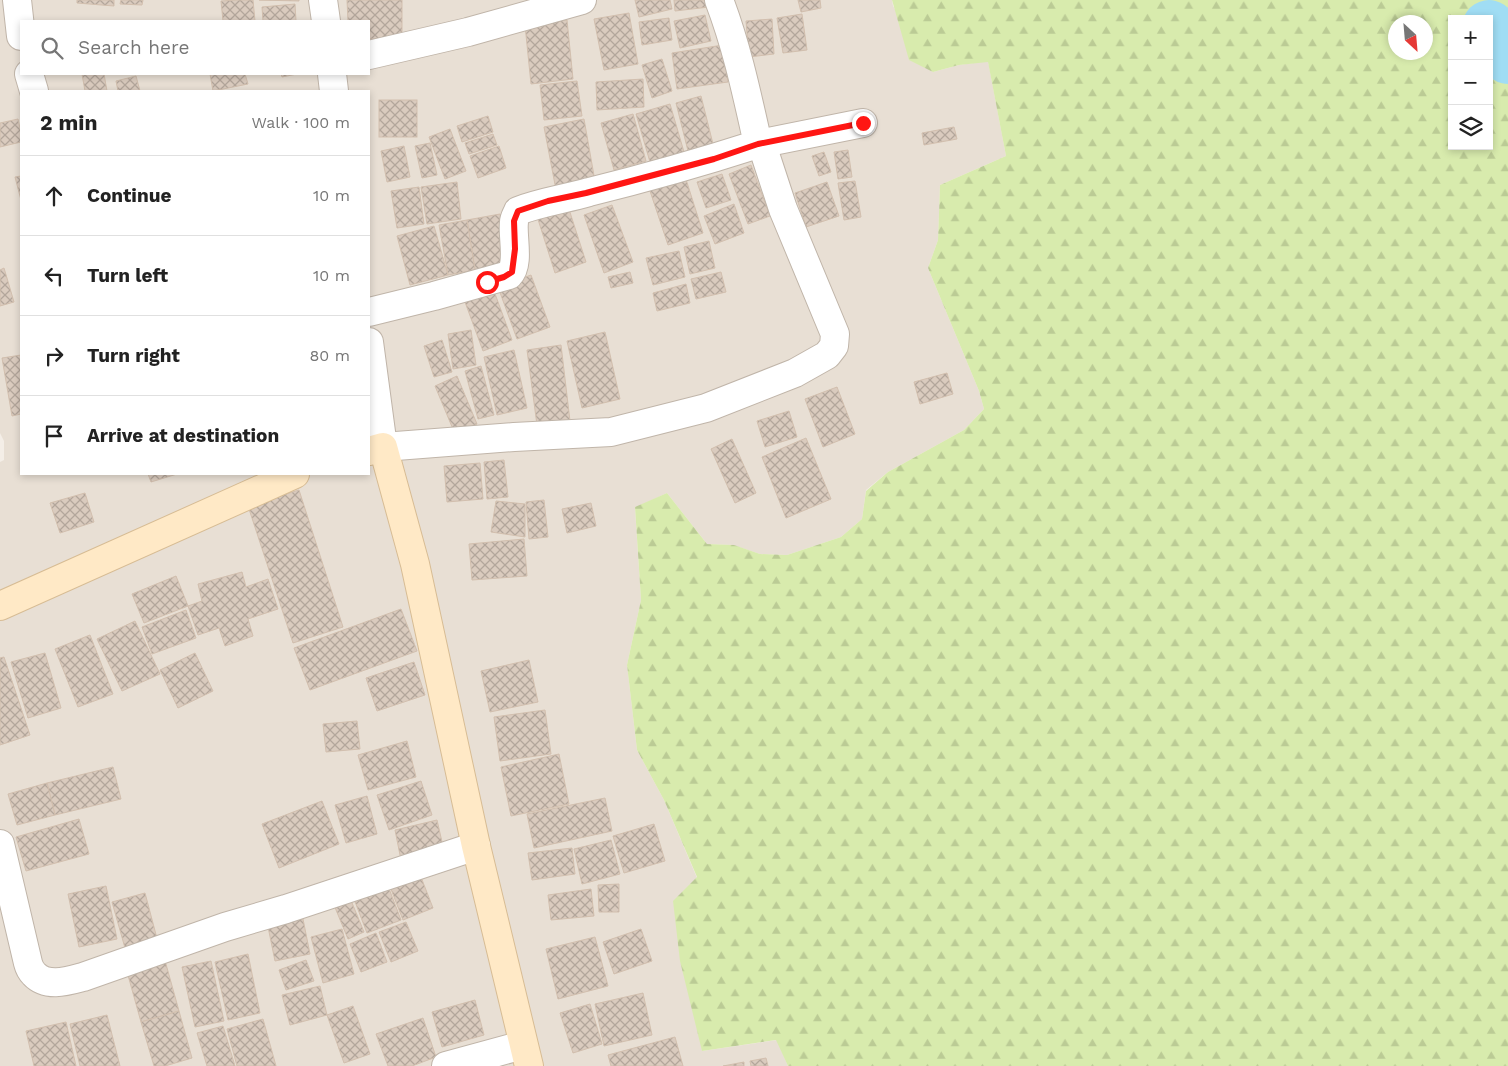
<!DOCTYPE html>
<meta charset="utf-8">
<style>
body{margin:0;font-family:"Work Sans",sans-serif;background:#f6f6f6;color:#222}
.controls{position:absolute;right:15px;top:15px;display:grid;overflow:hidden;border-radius:0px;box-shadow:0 2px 8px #0003}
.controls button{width:45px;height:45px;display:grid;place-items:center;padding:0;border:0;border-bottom:1px solid #e0e0e0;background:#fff;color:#222;font:25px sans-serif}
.compass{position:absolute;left:1388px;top:15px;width:45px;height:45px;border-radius:50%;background:#fff;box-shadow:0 2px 8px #0003;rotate:154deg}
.stop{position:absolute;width:15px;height:15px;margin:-11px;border:4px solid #ff1613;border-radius:50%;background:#fff}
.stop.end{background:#ff1613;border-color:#fff;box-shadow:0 1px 5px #0008}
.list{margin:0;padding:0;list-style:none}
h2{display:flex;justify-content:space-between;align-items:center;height:65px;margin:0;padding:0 20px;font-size:21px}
h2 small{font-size:16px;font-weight:400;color:#767676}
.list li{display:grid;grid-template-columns:32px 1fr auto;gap:15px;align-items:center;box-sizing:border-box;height:80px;padding:0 20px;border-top:1px solid #e0e0e0}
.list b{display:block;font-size:19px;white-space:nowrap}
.list em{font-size:16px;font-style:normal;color:#767676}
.icon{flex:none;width:28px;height:28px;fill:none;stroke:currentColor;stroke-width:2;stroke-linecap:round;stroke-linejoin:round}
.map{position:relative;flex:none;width:1508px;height:1066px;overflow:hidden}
.search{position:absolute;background:#fff;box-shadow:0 2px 8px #0003;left:20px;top:20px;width:350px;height:55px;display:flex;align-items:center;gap:12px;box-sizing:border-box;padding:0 18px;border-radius:0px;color:#767676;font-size:19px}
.panel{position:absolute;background:#fff;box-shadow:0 2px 8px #0003;left:20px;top:90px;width:350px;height:385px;border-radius:0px}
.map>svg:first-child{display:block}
.residential{fill:#e8dfd4;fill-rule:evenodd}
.forest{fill:url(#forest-firs);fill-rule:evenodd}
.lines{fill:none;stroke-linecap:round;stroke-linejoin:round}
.river{stroke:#a0ddf4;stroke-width:54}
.building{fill:url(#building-cross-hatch);stroke:#d2bfae}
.minor-casing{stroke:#c0b5a9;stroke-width:30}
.secondary-casing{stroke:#d7bc94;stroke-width:30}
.minor{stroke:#fff;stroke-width:28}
.secondary{stroke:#ffe9c6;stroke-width:28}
.route{stroke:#ff1613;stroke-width:6}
</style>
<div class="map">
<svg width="1508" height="1066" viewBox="0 0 1508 1066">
<defs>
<pattern id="forest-firs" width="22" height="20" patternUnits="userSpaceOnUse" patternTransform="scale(1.25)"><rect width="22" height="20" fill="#d8ebad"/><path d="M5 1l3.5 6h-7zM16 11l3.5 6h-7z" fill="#bbcb95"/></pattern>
<pattern id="building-cross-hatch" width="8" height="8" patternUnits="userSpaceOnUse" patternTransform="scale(1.25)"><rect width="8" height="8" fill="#dacbbe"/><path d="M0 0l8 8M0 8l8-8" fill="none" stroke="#b3a69b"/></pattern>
</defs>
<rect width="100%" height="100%" fill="#f4eee7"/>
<path class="residential" d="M 0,0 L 892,0 L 893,6 L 933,72 L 959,65 L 988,61 L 1006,156 L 940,185 L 938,240 L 928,268 L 979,391 L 984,409 L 964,430 L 888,472 L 866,490 L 862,519 L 841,537 L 787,555 L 760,554 L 733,545 L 707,544 L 667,493 L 635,508 L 641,600 L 627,665 L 637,750 L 664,800 L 697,878 L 702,1051 L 777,1040 L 788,1066 L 0,1066 L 0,462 L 4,460 L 4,441 L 0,433 ZM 21,21 L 369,21 L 369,74 L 21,74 ZM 21,91 L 369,91 L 369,474 L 21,474 Z"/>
<path class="forest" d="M 892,0 L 1508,0 L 1508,1066 L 788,1066 L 776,1040 L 702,1051 L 680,961 L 673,901 L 697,877 L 664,800 L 637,750 L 627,665 L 641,600 L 635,507 L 667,493 L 707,544 L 734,545 L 760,554 L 787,555 L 841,537 L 862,519 L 866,491 L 888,472 L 964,430 L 984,409 L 979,391 L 928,268 L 938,240 L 940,185 L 1006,156 L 988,62 L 959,65 L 933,72 L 909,60 ZM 1452,19 L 1489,19 L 1489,146 L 1452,146 ZM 1396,22 L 1426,22 L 1426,52 L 1396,52 Z"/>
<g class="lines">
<path class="river" d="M 1489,27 L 1508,57"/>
</g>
<g class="building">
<path d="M 77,0 L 114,0 L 114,6 L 77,3 Z"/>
<path d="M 121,0 L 143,0 L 142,5 L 120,4 Z"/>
<path d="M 237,0 L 253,0 L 255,21 L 223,21 L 221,1 Z"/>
<path d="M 259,0 L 299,0 L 299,1 Z"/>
<path d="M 347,0 L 402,0 L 402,39 L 369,39 L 369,21 L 348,21 Z"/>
<path d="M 635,0 L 670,0 L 672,9 L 639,17 Z"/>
<path d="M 674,0 L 708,0 L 709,7 L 675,11 Z"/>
<path d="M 798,0 L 820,0 L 821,8 L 801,12 Z"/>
<path d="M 295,4 L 296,21 L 263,21 L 262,7 Z"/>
<path d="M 629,13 L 638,64 L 604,70 L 594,19 Z"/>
<path d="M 802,14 L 807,50 L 783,53 L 777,18 Z"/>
<path d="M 705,15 L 711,41 L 680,48 L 674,21 Z"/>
<path d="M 669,18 L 672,40 L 642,45 L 639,22 Z"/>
<path d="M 772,19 L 774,54 L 749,57 L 746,21 Z"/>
<path d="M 567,20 L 573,79 L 531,84 L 525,25 Z"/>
<path d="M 723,45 L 728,82 L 677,89 L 672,53 Z"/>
<path d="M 662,59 L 672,91 L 652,98 L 642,65 Z"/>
<path d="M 82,74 L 104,74 L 107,91 L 85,91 Z"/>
<path d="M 210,74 L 245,74 L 248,84 L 213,91 Z"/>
<path d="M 281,74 L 297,74 L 282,77 Z"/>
<path d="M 136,76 L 140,91 L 118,91 L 116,81 Z"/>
<path d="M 643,79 L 644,107 L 597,110 L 596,82 Z"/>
<path d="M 577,81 L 582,116 L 544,120 L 540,85 Z"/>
<path d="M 701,96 L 713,144 L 688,151 L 676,103 Z"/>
<rect x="379" y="100" width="38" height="37"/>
<path d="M 670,104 L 684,152 L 650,162 L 636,114 Z"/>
<path d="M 633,114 L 646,161 L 614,170 L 601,123 Z"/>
<path d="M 488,116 L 493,132 L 462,142 L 457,126 Z"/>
<path d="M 18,119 L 21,133 L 21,142 L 0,147 L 0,123 Z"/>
<path d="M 584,119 L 596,187 L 557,195 L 544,127 Z"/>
<path d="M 954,127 L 957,139 L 924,145 L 922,133 Z"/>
<path d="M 450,129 L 466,171 L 445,179 L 429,137 Z"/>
<path d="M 493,134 L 497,145 L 469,154 L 465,143 Z"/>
<path d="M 430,143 L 437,175 L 422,178 L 415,146 Z"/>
<path d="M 404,146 L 410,177 L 387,182 L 381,151 Z"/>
<path d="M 499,146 L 506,168 L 478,178 L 470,156 Z"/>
<path d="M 848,150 L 852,177 L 838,179 L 834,152 Z"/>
<path d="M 824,152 L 831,172 L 819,176 L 812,156 Z"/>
<path d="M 751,165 L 770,216 L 748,224 L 729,174 Z"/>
<path d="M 684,173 L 703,233 L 668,245 L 648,185 Z"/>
<path d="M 722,174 L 731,200 L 706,208 L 697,182 Z"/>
<path d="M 21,176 L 21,200 L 15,177 Z"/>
<path d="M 855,181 L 861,217 L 844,220 L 838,183 Z"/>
<path d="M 457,182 L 461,219 L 427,224 L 421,187 Z"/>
<path d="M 827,182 L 839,216 L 806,227 L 795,193 Z"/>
<path d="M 419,187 L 424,224 L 397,228 L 391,191 Z"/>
<path d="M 567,203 L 586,262 L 555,273 L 536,213 Z"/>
<path d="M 734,204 L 744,233 L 715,244 L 704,216 Z"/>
<path d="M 612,205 L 633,262 L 604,273 L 584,215 Z"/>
<path d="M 500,214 L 509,264 L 475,270 L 467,220 Z"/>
<path d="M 467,220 L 475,270 L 448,275 L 439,225 Z"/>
<path d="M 434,226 L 448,275 L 410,285 L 397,236 Z"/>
<path d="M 709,241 L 715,268 L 690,274 L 684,247 Z"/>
<path d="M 679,251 L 685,277 L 653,285 L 646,258 Z"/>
<path d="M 4,268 L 14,302 L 0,306 L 0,270 Z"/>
<path d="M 630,272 L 633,283 L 611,288 L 608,277 Z"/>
<path d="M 721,272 L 726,292 L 696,299 L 691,279 Z"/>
<path d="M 531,275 L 550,327 L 517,339 L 498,287 Z"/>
<path d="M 686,284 L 690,303 L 657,311 L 653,293 Z"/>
<path d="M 494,291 L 512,340 L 483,351 L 465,302 Z"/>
<path d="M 471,330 L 476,365 L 453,369 L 448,334 Z"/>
<path d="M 605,332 L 620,399 L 582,408 L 567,341 Z"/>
<path d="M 442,340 L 452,372 L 434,377 L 424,346 Z"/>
<path d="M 561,345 L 570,421 L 537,425 L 527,350 Z"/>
<path d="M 514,350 L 527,408 L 497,415 L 484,357 Z"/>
<path d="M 21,355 L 21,414 L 12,416 L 2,358 Z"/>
<path d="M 481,366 L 494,415 L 478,419 L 465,371 Z"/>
<path d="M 947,373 L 953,394 L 920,404 L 914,382 Z"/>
<path d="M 457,376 L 477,424 L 455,434 L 435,386 Z"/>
<path d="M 837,387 L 855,434 L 823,447 L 805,399 Z"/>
<path d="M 789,411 L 797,437 L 765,447 L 757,421 Z"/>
<path d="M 806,438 L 831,499 L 786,518 L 762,457 Z"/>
<path d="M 732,439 L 756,493 L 735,503 L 711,449 Z"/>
<path d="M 504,460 L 508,497 L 487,499 L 484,462 Z"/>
<path d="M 480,463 L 483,499 L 447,502 L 444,466 Z"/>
<path d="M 148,474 L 177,474 L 151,482 Z"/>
<path d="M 299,490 L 343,627 L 293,643 L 248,506 Z"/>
<path d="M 85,493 L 94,522 L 60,533 L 50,503 Z"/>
<path d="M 544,500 L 548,537 L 529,539 L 526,502 Z"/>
<path d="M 496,501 L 525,504 L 525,537 L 491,532 Z"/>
<path d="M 591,503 L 596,526 L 567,533 L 562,509 Z"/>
<path d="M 524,539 L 527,576 L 472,580 L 469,544 Z"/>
<path d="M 242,572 L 246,587 L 268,579 L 278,609 L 248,619 L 253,636 L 225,646 L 219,628 L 198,635 L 188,606 L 202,601 L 198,584 Z"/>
<path d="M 176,576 L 188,606 L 144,623 L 132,594 Z"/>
<path d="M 401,609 L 417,651 L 310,690 L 294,648 Z"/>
<path d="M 186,610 L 196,638 L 152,654 L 142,627 Z"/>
<path d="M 135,621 L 160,674 L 122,691 L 97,639 Z"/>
<path d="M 90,635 L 113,694 L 78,707 L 55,649 Z"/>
<path d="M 45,653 L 61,708 L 28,718 L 11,662 Z"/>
<path d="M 195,653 L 213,691 L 178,708 L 160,670 Z"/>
<path d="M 4,657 L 30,735 L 0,745 L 0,658 Z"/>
<path d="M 529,660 L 538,702 L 490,712 L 481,671 Z"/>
<path d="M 414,662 L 425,695 L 377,711 L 366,678 Z"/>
<path d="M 545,710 L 551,754 L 500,761 L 494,717 Z"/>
<path d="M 357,721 L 360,749 L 326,752 L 323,724 Z"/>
<path d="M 407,741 L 416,777 L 368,790 L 358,755 Z"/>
<path d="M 559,754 L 569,804 L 511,816 L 501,767 Z"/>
<path d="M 113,767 L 121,799 L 55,815 L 47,783 Z"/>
<path d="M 421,781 L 432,815 L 389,830 L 377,795 Z"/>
<path d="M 47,783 L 55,815 L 17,825 L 8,794 Z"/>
<path d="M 367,796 L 377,834 L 346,843 L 335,805 Z"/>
<path d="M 605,798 L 612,831 L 534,848 L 527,814 Z"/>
<path d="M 322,801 L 339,844 L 279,868 L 262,824 Z"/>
<path d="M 79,819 L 89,854 L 26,871 L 16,837 Z"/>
<path d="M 437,820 L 445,855 L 402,865 L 395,830 Z"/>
<path d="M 654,824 L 665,861 L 624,873 L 613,836 Z"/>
<path d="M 611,840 L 620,874 L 582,884 L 574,849 Z"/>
<path d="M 572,848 L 575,874 L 532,880 L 528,853 Z"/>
<path d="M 419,872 L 433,908 L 403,920 L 389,884 Z"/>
<path d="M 619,884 L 619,912 L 599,912 L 598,885 Z"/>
<path d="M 106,886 L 117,939 L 79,947 L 68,894 Z"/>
<path d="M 388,886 L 401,920 L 367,933 L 354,899 Z"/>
<path d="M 591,889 L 594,916 L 551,920 L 548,895 Z"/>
<path d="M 145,893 L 159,946 L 127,955 L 112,902 Z"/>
<path d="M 350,898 L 364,932 L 348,939 L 334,905 Z"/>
<path d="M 301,909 L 310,954 L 275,961 L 266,917 Z"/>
<path d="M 406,922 L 418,951 L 391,962 L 379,932 Z"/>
<path d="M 342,929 L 354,974 L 323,983 L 311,937 Z"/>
<path d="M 641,929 L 652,961 L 614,974 L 603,942 Z"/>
<path d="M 376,933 L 387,962 L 361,972 L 350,944 Z"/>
<path d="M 595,937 L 608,986 L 558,999 L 546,949 Z"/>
<path d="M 248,954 L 260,1013 L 228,1020 L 215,962 Z"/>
<path d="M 164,957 L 179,1011 L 141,1022 L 126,968 Z"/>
<path d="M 306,960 L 314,981 L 286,990 L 279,970 Z"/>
<path d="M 211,961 L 224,1021 L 195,1027 L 182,967 Z"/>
<path d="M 320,986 L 327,1015 L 290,1025 L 282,995 Z"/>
<path d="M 643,993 L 652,1035 L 604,1046 L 595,1004 Z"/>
<path d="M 475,1000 L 484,1035 L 442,1047 L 432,1012 Z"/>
<path d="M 590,1004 L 602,1044 L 573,1053 L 560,1013 Z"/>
<path d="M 353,1006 L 370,1054 L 344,1063 L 327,1015 Z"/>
<path d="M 179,1011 L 192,1058 L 165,1066 L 154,1066 L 141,1022 Z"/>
<path d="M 107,1015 L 120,1066 L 80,1066 L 70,1024 Z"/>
<path d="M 423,1018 L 436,1057 L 412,1066 L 388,1066 L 376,1034 Z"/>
<path d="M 263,1019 L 276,1066 L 237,1066 L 227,1029 Z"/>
<path d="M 66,1022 L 76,1066 L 34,1066 L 26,1031 Z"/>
<path d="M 223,1026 L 235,1066 L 207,1066 L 197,1033 Z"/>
<path d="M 675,1037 L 683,1066 L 611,1066 L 608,1055 Z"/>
<path d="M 766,1058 L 768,1066 L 751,1066 L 750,1061 Z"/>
<path d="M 744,1062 L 744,1066 L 723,1066 Z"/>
</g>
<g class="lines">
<defs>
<g id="minor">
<path d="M 17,0 L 21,36"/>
<path d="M 323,0 L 326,21"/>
<path d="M 369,55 L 468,32 L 582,0"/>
<path d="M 29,74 L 34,91"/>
<path d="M 332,74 L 334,91"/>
<path d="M 758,144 L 863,123"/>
<path d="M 369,312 L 434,296 L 509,275 C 520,264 512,236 514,222 C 514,218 517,214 518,211 C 541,202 565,199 589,192 C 646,178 702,162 758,144 C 747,95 737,47 719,0"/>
<path d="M 369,342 L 383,447 L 514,437 L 611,432 L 706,408 L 795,373 L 827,355 L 834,346 L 835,334 L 783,209 L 765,154 L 758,144"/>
<path d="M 0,844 L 28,963 C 29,967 31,971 34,974 C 47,988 68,981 83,977 L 225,927 L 286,909 L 476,846"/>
<path d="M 446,1066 L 523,1045"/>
</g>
<g id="secondary">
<path d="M 369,451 L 383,447 L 415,564 L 476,846 L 529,1066"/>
<path d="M 0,606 L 295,474"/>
</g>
</defs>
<use href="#minor" class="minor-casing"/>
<use href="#secondary" class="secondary-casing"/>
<use href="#minor" class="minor"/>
<use href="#secondary" class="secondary"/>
</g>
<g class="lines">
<path class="route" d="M 487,282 L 504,277 L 512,272 L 515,249 L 514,221 L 518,211 L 548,201 L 586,193 L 714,159 L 758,144 L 863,123"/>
</g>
</svg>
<div class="controls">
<button>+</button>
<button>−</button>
<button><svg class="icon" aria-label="layers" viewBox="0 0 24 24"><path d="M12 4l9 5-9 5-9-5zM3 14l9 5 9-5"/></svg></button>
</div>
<svg class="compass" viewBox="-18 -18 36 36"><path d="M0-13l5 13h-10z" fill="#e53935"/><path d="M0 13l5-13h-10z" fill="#767676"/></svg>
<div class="stop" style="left:487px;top:282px"></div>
<div class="stop end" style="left:863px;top:123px"></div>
<div class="search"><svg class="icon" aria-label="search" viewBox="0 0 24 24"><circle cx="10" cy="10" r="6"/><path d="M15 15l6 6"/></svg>Search here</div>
<section class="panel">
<h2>2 min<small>Walk · 100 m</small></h2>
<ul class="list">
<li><svg class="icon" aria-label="ahead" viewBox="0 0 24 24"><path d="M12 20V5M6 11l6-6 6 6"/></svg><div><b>Continue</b></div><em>10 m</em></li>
<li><svg class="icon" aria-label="left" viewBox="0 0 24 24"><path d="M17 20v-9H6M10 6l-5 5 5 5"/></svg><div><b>Turn left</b></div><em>10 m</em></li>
<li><svg class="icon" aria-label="right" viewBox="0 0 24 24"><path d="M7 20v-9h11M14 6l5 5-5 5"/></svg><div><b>Turn right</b></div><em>80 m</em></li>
<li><svg class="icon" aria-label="arrive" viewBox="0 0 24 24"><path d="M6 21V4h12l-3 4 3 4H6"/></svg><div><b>Arrive at destination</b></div></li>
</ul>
</section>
</div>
